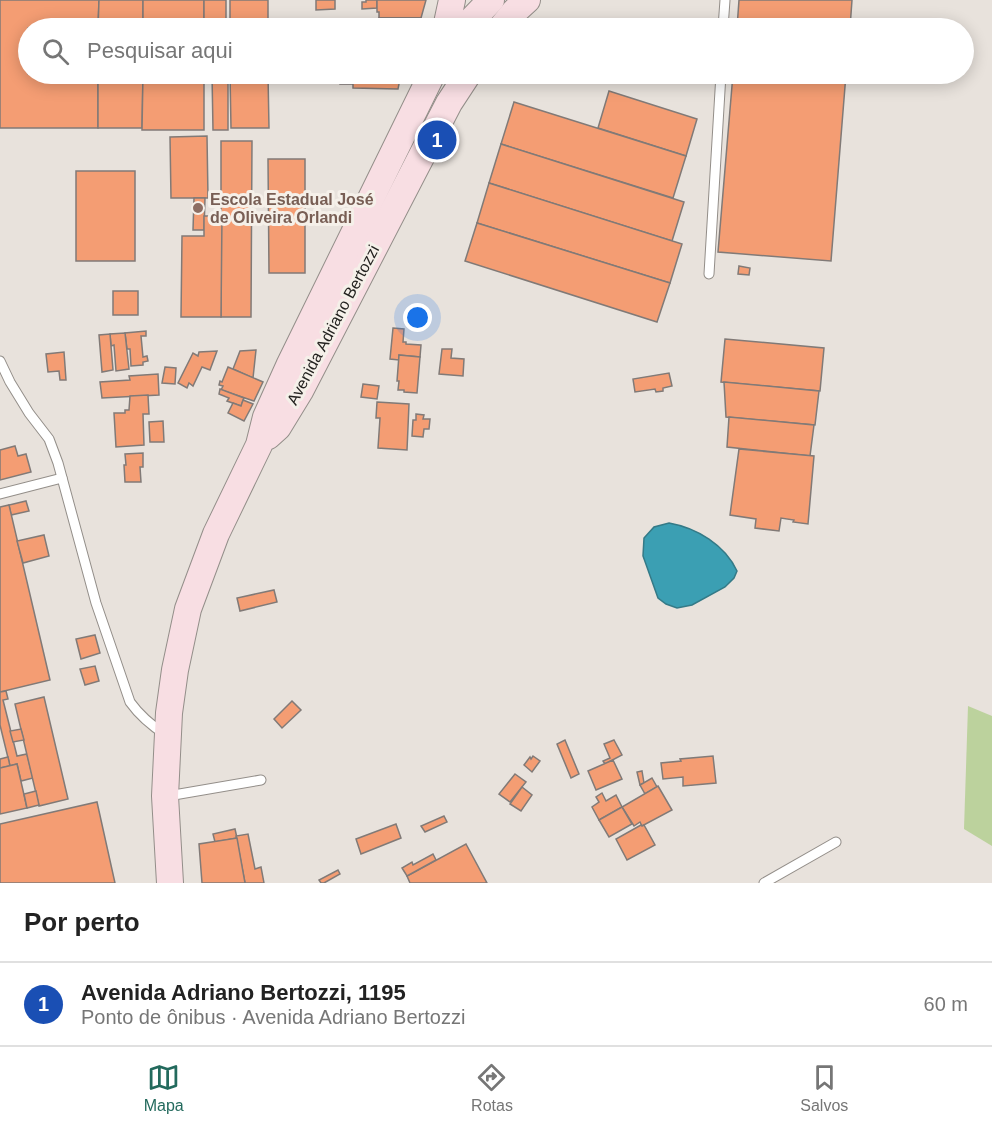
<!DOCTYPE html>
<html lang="pt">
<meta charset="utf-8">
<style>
body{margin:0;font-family:Helvetica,sans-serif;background:#f2f2f2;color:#222}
.you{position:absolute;left:418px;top:318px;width:21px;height:21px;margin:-15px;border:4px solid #fff;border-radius:50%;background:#1a73e8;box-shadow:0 0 0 9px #1a73e833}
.badge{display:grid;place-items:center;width:39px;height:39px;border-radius:50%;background:#236a5d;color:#fff;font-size:20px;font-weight:700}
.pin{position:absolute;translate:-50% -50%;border:3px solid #fff;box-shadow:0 2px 6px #0006}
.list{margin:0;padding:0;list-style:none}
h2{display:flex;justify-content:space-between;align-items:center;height:78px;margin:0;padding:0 24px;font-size:26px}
h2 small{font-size:20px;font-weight:400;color:#767676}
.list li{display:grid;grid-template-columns:39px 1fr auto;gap:18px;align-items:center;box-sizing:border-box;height:84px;padding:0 24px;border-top:2px solid #e0e0e0}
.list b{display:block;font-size:22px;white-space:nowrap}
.list p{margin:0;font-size:20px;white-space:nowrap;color:#767676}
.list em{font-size:20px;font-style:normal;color:#767676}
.icon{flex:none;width:33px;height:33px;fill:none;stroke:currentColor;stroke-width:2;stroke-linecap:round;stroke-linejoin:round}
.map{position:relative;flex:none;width:992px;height:883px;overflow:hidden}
.search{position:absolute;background:#fff;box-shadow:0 3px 15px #0003;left:18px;right:18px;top:18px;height:66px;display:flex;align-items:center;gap:15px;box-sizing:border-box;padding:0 21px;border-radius:33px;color:#767676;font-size:22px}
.sheet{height:162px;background:#fff}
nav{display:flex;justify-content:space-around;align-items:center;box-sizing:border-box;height:84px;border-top:2px solid #e0e0e0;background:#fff;font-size:16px;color:#767676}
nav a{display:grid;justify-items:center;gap:3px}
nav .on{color:#236a5d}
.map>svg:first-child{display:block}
.green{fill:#bcd29d}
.water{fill:#3b9fb3;stroke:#347a87;stroke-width:1.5}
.building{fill:#f49d73;stroke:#817a77;stroke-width:1.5}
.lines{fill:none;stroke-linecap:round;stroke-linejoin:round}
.service-casing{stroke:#938e89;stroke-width:11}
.secondary-casing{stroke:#938e89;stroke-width:28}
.service{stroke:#fff;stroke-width:9}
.secondary{stroke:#f8dee3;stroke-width:26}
.education-dot{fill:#8d6e63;stroke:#f5f0e9;stroke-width:2}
.labels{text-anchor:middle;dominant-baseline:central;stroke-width:6;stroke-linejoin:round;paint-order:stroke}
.education-label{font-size:16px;font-weight:bold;fill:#785e54;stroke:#f5f0e9;text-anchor:start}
.street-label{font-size:16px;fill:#242320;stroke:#f5f0e9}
</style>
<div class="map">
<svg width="992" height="883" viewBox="0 0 992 883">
<rect width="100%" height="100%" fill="#e8e2dc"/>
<path class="green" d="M 968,706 L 992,716 L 992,846 L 964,829 Z"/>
<path class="water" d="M 669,523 C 697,528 725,545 737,571 L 734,578 L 725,587 L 692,605 L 677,608 L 666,604 L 658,598 L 643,556 L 644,538 L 654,527 Z"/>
<g class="building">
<path d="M 0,0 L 99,0 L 98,28 L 28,28 L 28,74 L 98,74 L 98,128 L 0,128 Z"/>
<path d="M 99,0 L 143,0 L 143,28 L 98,28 Z"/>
<rect x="143" y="0" width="61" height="28"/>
<rect x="204" y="0" width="22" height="28"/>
<rect x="230" y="0" width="38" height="28"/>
<path d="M 316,0 L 335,0 L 335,9 L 316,10 Z"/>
<path d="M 366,0 L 377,0 L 377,8 L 362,9 L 362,2 L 366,2 Z"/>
<path d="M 377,0 L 426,0 L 421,18 L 379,18 L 379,12 L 377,12 Z"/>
<path d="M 739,0 L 852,0 L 850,28 L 737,28 Z"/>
<path d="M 379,18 L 421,18 L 418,28 L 378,28 Z"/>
<path d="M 325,20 L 332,24 L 330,28 L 321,28 Z"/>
<path d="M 98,74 L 143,74 L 142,128 L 98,128 Z"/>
<path d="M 143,74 L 204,74 L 204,130 L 142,130 Z"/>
<path d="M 212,74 L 228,74 L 228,130 L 213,130 Z"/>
<path d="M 230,74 L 268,74 L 269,128 L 231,128 Z"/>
<path d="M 340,74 L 401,74 L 398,89 L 353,88 L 353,84 L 340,84 Z"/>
<path d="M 733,74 L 846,74 L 831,261 L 718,252 Z"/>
<path d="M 609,91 L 697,119 L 686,156 L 598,128 Z"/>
<path d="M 514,102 L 686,156 L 673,198 L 501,144 Z"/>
<path d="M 207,136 L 208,198 L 171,198 L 170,137 Z"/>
<path d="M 221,141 L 252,141 L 251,317 L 221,317 Z"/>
<path d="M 501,144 L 684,202 L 672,241 L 489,183 Z"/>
<path d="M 268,159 L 305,159 L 305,273 L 269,273 Z"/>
<rect x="76" y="171" width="59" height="90"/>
<path d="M 489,183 L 682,244 L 670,283 L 477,223 Z"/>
<path d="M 194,198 L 205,198 L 204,230 L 193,230 Z"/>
<path d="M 204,216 L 222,216 L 221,317 L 181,317 L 182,236 L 204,236 Z"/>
<path d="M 477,223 L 670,283 L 657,322 L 465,261 Z"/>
<path d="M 739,266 L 750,268 L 749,275 L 738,274 Z"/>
<rect x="113" y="291" width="25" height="24"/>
<path d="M 393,328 L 404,329 L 403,342 L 406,342 L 406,344 L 421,345 L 420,357 L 399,355 L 399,360 L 390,359 Z"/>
<path d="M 146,331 L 146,336 L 141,336 L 143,357 L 147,356 L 148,361 L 143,362 L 143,365 L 131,366 L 130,349 L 127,349 L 125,333 Z"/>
<path d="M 125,333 L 129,369 L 116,371 L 114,345 L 111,346 L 110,334 Z"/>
<path d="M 110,334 L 113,370 L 102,372 L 99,335 Z"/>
<path d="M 725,339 L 824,348 L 820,391 L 721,382 Z"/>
<path d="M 442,349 L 452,349 L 451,358 L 464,359 L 463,376 L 439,374 Z"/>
<path d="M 256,350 L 253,378 L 233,369 L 240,351 Z"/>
<path d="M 217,351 L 210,370 L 202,367 L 193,386 L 189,383 L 187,388 L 178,383 L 193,353 L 198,356 L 199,352 Z"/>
<path d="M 64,352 L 66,380 L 60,380 L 59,371 L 48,372 L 46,354 Z"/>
<path d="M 399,355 L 420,357 L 417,393 L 404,392 L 404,390 L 398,390 L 399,381 L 397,381 Z"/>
<path d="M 165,367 L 176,368 L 175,384 L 162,383 Z"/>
<path d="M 228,367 L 263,382 L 254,401 L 221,390 L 223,386 L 219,385 L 220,381 L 222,382 Z"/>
<path d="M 669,373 L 672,386 L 663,388 L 663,391 L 656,392 L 655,389 L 635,392 L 633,379 Z"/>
<path d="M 158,374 L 159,395 L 102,398 L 100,382 L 130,380 L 129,376 Z"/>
<path d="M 724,382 L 819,391 L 815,425 L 726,417 Z"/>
<path d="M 363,384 L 379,386 L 377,399 L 361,397 Z"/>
<path d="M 220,389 L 244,398 L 241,406 L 227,401 L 229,398 L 219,394 Z"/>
<path d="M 148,395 L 149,414 L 143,414 L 144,445 L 116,447 L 114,413 L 125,413 L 125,410 L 129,410 L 130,396 Z"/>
<path d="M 243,400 L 253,404 L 244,421 L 228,413 L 233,403 L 241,406 Z"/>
<path d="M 377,402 L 409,404 L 407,450 L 378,448 L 380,418 L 376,418 Z"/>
<path d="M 416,414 L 424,415 L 423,419 L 430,419 L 429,429 L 424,429 L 423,437 L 412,436 L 413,420 L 416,420 Z"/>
<path d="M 729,417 L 814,425 L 810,456 L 727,447 Z"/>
<path d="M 163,421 L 164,442 L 150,442 L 149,422 Z"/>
<path d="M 15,446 L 18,456 L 26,454 L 31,472 L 0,480 L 0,450 Z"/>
<path d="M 739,449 L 814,456 L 808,524 L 793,522 L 794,520 L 781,518 L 779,531 L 755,528 L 756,519 L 730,515 Z"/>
<path d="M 143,453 L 143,467 L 140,467 L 141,482 L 125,482 L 124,465 L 126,465 L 125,454 Z"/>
<path d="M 26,501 L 29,511 L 11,515 L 9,505 Z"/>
<path d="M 9,505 L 50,680 L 0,692 L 0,507 Z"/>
<path d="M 44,535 L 49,556 L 23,563 L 17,541 Z"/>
<path d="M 274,590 L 277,602 L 240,611 L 237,598 Z"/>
<path d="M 95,635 L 100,653 L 81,659 L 76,639 Z"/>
<path d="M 95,666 L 99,681 L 85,685 L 80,669 Z"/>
<path d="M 6,691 L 8,699 L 3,700 L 17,756 L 27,754 L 33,778 L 21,781 L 17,764 L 10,766 L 0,725 L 0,692 Z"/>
<path d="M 44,697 L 68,799 L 39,806 L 15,704 Z"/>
<path d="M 292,701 L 301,710 L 282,728 L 274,719 Z"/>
<path d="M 21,729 L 24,740 L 13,742 L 10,731 Z"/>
<path d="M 565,740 L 579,774 L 571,778 L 557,744 Z"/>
<path d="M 614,740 L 622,755 L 605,764 L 603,761 L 610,758 L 604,744 Z"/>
<path d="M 533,756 L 540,761 L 532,772 L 524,765 L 530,757 L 531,759 Z"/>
<path d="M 713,756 L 716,783 L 683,786 L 683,777 L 663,779 L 661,763 L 681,761 L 680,759 Z"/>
<path d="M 8,757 L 10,766 L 0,768 L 0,759 Z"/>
<path d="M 613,760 L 622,779 L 596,790 L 588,771 Z"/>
<path d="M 17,764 L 27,808 L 0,814 L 0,768 Z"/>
<path d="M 642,771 L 644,783 L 640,785 L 637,772 Z"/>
<path d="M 515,774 L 526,782 L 510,802 L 499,794 Z"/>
<path d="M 652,778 L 657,787 L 645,794 L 640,785 Z"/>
<path d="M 658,786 L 672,810 L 642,826 L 640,822 L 634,826 L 622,807 Z"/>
<path d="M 522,787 L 532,795 L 521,811 L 510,804 Z"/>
<path d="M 36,791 L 39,805 L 27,808 L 24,794 Z"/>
<path d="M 602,793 L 606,801 L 616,795 L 622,807 L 599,820 L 592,807 L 599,802 L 596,797 Z"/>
<path d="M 97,802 L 115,883 L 0,883 L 0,824 Z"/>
<path d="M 622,807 L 632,824 L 609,837 L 599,820 Z"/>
<path d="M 444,816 L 447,822 L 425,832 L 421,826 Z"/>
<path d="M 396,824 L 401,838 L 361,854 L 356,839 Z"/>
<path d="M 641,825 L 642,826 L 644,825 L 655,845 L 627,860 L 616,839 Z"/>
<path d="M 235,829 L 237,838 L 215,842 L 213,834 Z"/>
<path d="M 248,834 L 255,869 L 261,867 L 264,883 L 245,883 L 236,836 Z"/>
<path d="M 237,838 L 245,883 L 202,883 L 199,844 Z"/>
<path d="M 466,844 L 487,883 L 410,883 L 407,876 Z"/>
<path d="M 433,854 L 436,860 L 407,876 L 402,868 L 412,862 L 413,865 Z"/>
<path d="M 338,870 L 340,874 L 324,883 L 321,883 L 319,880 Z"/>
</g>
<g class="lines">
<defs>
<g id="service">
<path d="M 723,28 L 725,0"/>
<path d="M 709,274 L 721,74"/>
<path d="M 0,361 L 10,382 L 29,413 L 49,439 L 58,463 L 96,603 L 130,702 C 140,716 152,726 166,735"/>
<path d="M 0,494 L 62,478"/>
<path d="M 168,796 L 261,780"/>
<path d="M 764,883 L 836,842"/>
</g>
<g id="secondary">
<path d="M 446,28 L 452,0"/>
<path d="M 464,28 L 491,0"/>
<path d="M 501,28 L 515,11 L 527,0"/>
<path d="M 268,436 L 278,427 L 300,391 L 449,103 L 468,74"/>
<path d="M 170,883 L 165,796 L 169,713 L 175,670 L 188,609 L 216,534 L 259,445 L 266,417 L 289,366 L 432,74"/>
</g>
</defs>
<use href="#service" class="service-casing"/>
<use href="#secondary" class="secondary-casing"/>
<use href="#service" class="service"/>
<use href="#secondary" class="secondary"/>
</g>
<circle class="education-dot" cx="198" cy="208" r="6"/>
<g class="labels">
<g class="education-label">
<text x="210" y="199">Escola Estadual José<tspan x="210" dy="18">de Oliveira Orlandi</tspan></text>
</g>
<g class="street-label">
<text transform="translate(333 325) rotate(-62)">Avenida Adriano Bertozzi</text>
</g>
</g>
</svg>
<div class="you"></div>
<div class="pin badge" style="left:437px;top:140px;background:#1a4fb4">1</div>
<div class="search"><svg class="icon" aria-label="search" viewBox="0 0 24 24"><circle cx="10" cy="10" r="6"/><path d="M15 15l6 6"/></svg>Pesquisar aqui</div>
</div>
<section class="sheet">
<h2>Por perto<small></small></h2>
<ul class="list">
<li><span class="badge" style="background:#1a4fb4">1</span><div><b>Avenida Adriano Bertozzi, 1195</b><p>Ponto de ônibus · Avenida Adriano Bertozzi</p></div><em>60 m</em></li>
</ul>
</section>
<nav>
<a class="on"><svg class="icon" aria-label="map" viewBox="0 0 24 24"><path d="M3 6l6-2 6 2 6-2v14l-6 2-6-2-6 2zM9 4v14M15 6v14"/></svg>Mapa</a>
<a><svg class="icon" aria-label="directions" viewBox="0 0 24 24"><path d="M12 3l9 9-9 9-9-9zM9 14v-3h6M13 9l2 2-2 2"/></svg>Rotas</a>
<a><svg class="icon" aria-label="saved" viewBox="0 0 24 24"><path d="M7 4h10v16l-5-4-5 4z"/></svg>Salvos</a>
</nav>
